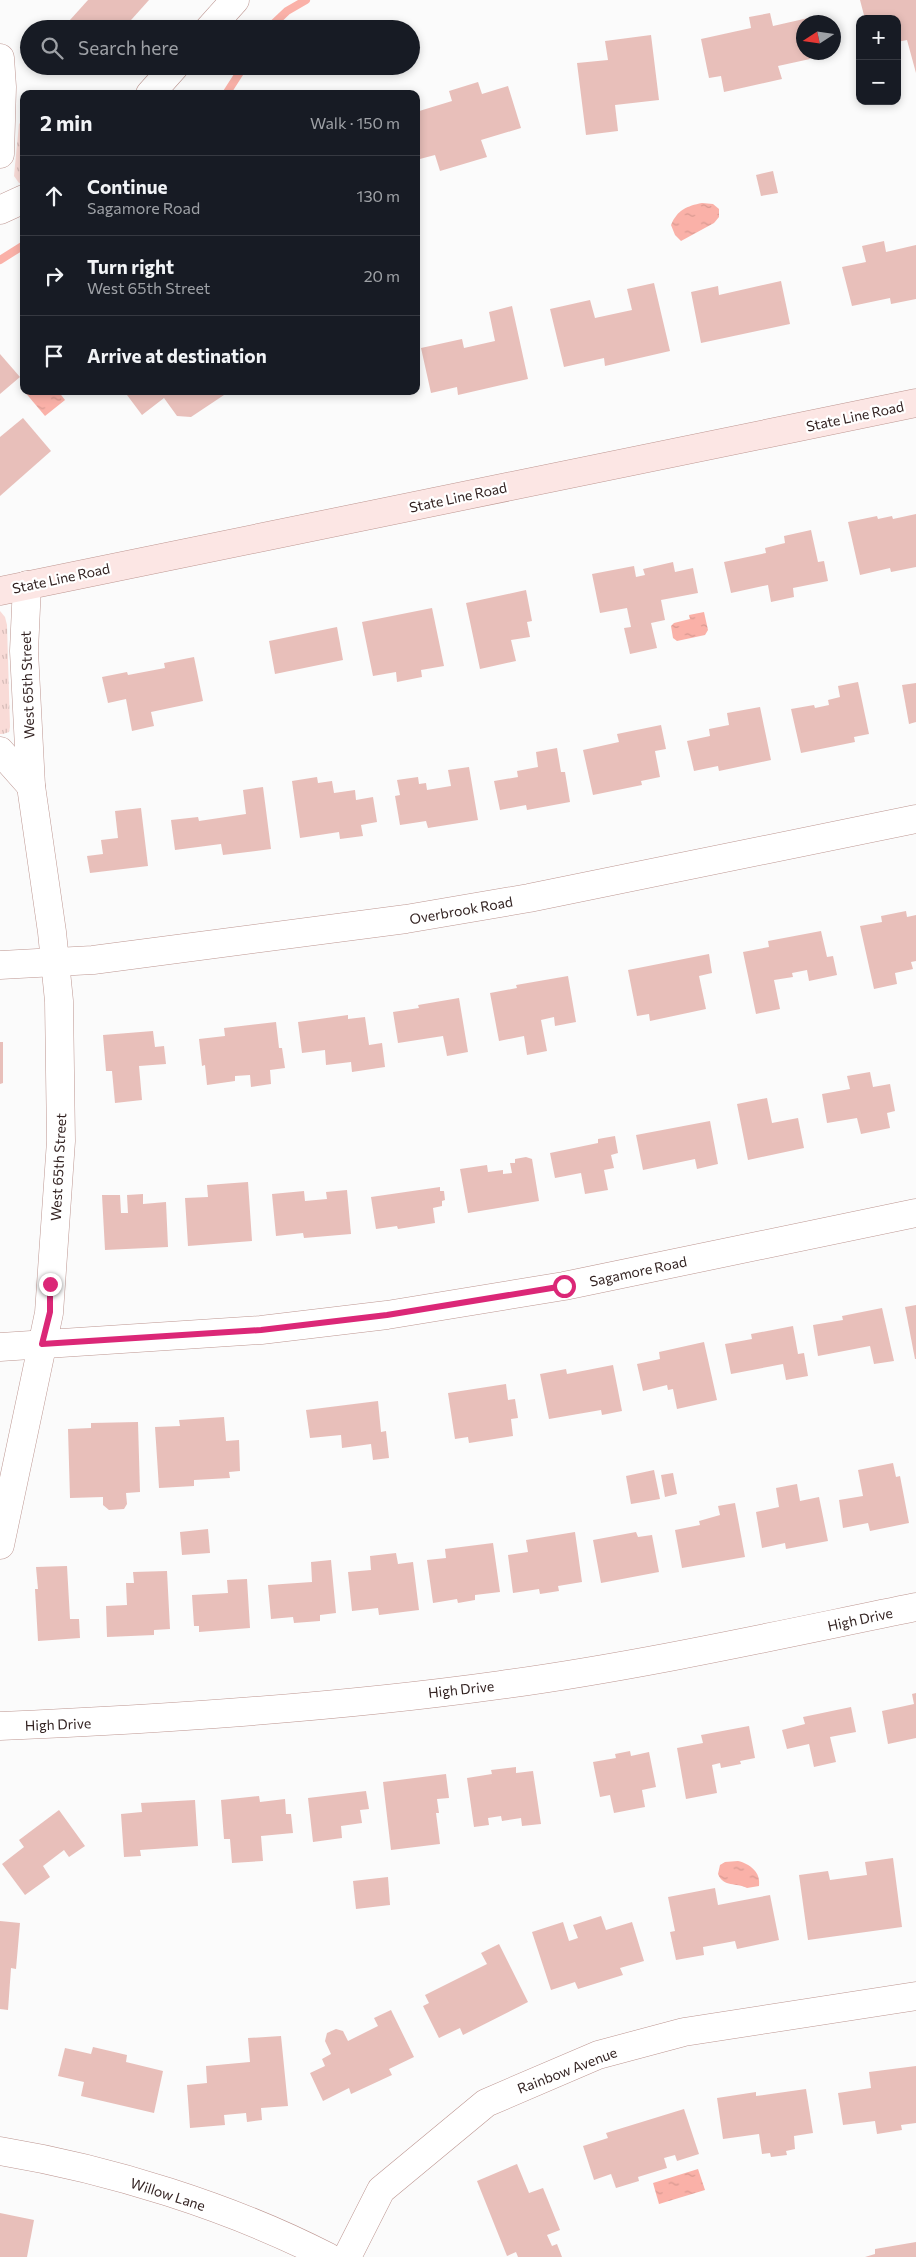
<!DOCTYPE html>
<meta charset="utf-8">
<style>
body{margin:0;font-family:Commissioner,sans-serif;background:#20242c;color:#f1f3f6}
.controls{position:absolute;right:15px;top:15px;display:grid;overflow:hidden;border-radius:10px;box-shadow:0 2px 8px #0003}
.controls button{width:45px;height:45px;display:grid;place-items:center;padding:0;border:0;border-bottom:1px solid #363941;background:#171b24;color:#f1f3f6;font:25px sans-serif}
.compass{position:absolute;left:796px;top:15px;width:45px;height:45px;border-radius:50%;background:#171b24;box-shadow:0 2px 8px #0003;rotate:258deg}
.stop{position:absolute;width:15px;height:15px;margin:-11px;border:4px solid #db2777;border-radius:50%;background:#fff}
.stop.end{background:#db2777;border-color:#fff;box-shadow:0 1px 5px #0008}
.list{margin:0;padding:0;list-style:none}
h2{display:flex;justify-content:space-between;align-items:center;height:65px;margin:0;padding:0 20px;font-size:21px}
h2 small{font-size:16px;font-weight:400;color:#9ea1a6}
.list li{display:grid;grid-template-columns:32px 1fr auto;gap:15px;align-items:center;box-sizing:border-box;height:80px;padding:0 20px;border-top:1px solid #363941}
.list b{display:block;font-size:19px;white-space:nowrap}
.list p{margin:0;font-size:16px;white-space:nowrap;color:#9ea1a6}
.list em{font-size:16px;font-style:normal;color:#9ea1a6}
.icon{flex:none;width:28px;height:28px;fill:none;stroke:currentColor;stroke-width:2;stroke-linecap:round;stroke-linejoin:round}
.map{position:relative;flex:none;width:916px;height:2257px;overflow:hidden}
.search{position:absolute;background:#171b24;box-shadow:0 2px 8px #0003;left:20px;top:20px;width:400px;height:55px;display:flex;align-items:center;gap:12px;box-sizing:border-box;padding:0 18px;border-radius:28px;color:#9ea1a6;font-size:19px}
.panel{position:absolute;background:#171b24;box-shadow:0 2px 8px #0003;left:20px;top:90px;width:400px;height:305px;border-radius:10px}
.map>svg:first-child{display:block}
.grass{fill:url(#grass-tufts)}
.water{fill:url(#water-ripples)}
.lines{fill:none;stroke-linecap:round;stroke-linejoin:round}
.stream{stroke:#fab1a8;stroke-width:8}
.building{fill:#e8bfba}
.minor-casing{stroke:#bd9691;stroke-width:29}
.secondary-casing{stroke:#bd9691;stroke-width:29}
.minor{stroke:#fff;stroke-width:28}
.secondary{stroke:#fce6e4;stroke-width:28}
.route{stroke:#db2777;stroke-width:6}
.labels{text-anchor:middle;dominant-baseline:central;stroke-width:4.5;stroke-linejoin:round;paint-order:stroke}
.street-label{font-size:14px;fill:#332322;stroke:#fff}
</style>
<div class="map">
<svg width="916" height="2257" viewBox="0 0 916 2257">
<defs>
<pattern id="grass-tufts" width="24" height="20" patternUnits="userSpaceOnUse" patternTransform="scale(1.25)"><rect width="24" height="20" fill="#f9dbd7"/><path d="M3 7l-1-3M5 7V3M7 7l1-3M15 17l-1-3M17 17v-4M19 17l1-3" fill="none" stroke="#d6bcb8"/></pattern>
<pattern id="water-ripples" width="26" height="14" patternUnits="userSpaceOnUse" patternTransform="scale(1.25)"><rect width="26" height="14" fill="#fab1a8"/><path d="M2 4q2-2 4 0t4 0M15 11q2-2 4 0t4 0" fill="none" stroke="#d79890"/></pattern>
</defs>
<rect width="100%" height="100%" fill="#fbfbfb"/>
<g class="grass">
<path d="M 24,119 L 24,182 L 19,183 L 14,176 L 19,124 Z"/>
<path d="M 0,611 L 5,617 L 7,625 L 10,727 L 9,732 L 3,734 L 0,734 Z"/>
</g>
<g class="water">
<path d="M 702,203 L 713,204 L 719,209 L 719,217 L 714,223 L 681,241 L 675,235 L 671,225 C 677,210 687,206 702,203 Z"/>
<path d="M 24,391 L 58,391 L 65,400 L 45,416 Z"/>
<path d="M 704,612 L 708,630 L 705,635 L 677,641 L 673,638 L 671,626 L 674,623 L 690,619 L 689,615 Z"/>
<path d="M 738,1861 C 750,1864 761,1872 759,1886 L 747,1888 C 736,1882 724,1888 718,1874 L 720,1865 L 725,1862 Z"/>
<path d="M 698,2169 L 705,2190 L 659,2204 L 653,2183 Z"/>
</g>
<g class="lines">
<g class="stream">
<path d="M 268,29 L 287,11 L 306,0"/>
<path d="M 226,94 L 244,66"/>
<path d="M 0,260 L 24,245"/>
</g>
</g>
<g class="building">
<path d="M 88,0 L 149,0 L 123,29 L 79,29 L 70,20 Z"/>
<path d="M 860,0 L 916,0 L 916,73 L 907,40 L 897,42 L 897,19 L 865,19 Z"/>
<path d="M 770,13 L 773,26 L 817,16 L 818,22 L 804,22 L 804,52 L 808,52 L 810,59 L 778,66 L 782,79 L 724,92 L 721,76 L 709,78 L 701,39 L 751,28 L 749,17 Z"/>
<path d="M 651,35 L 659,100 L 615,105 L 618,131 L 586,135 L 577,63 L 608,60 L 605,41 Z"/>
<path d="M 478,82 L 482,94 L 508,86 L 521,128 L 481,140 L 487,157 L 440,171 L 435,155 L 416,160 L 416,112 L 452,101 L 449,91 Z"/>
<path d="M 773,171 L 778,193 L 761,196 L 756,175 Z"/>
<path d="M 884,241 L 886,252 L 916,245 L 916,299 L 891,304 L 890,298 L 852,306 L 842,267 L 866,262 L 862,246 Z"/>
<path d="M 781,281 L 790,324 L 701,343 L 691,292 L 718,286 L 719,295 Z"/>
<path d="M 654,283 L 670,351 L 605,366 L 604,358 L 564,367 L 550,309 L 590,300 L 595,318 L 632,310 L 627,289 Z"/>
<path d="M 512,306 L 528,379 L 458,395 L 457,387 L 431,393 L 421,348 L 462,339 L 464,348 L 495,341 L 489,312 Z"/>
<path d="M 0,354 L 20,377 L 0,394 Z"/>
<path d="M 124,391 L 230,391 L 191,417 L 177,416 L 164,398 L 142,415 Z"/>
<path d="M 23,418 L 51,451 L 0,496 L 0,437 Z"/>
<path d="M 916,514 L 916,567 L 891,572 L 890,568 L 860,575 L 848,522 L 877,516 L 878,519 L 892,516 L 893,519 Z"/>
<path d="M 811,530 L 818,562 L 824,561 L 828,581 L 793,588 L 794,597 L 771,602 L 768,585 L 731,593 L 724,562 L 766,553 L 765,548 L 785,543 L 784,536 Z"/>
<path d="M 673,562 L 675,572 L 693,568 L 698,593 L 661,600 L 665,620 L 651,623 L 657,648 L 630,654 L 624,628 L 631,627 L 627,608 L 600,613 L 592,574 L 634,566 L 636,577 L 645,575 L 643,569 Z"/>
<path d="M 526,590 L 532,621 L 527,622 L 530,637 L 511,640 L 516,661 L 480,669 L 466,603 Z"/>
<path d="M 432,608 L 444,666 L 421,670 L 422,677 L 397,682 L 396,672 L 373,676 L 362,622 Z"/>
<path d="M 337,627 L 343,660 L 275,674 L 269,641 Z"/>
<path d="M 194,657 L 203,701 L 151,712 L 154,726 L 132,731 L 126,699 L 108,703 L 102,677 L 127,672 L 128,675 L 165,668 L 164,663 Z"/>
<path d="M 858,682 L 869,734 L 854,737 L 855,742 L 801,753 L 791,709 L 814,705 L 815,708 L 829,705 L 828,700 L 840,697 L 838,686 Z"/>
<path d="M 916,683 L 916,722 L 909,724 L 902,685 Z"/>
<path d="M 760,707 L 771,760 L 719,771 L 718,766 L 694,771 L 687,741 L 710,736 L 709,729 L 729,725 L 727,713 Z"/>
<path d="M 661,725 L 666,749 L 655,751 L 660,777 L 641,781 L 642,785 L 593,795 L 583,750 L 619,742 L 617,734 Z"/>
<path d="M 557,748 L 561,772 L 565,772 L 570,802 L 527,810 L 526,805 L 500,810 L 494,781 L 518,777 L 517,771 L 538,767 L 536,752 Z"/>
<path d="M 469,767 L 478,820 L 428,828 L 426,821 L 400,825 L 395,796 L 400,795 L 397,780 L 418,777 L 419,784 L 426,783 L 427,790 L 451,786 L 448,770 Z"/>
<path d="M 317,777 L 318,783 L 332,781 L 334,793 L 355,790 L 356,800 L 373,797 L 377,822 L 361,825 L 363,836 L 340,839 L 339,832 L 300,838 L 292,781 Z"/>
<path d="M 263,787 L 271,849 L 223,855 L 221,844 L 175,850 L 171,820 L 198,817 L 199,821 L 246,814 L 243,790 Z"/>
<path d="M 141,808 L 148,866 L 90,873 L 87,856 L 103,854 L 101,840 L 118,838 L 115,811 Z"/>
<path d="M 906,911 L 907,917 L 916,915 L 916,961 L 911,962 L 913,969 L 895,973 L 897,984 L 874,989 L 860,926 L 882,922 L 881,916 Z"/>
<path d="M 821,931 L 827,957 L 833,956 L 837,975 L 809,981 L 807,970 L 792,973 L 793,977 L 774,980 L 780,1009 L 756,1014 L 743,952 L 769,947 L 768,941 Z"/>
<path d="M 709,954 L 712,973 L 699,976 L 706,1009 L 650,1021 L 649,1014 L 637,1016 L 628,970 Z"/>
<path d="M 568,976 L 576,1022 L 555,1026 L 554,1017 L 541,1020 L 547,1051 L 527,1055 L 524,1036 L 499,1041 L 490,993 L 517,988 L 516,985 Z"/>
<path d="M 459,998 L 468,1052 L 447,1056 L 443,1036 L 398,1043 L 393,1012 L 419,1008 L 418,1005 Z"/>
<path d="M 348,1015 L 348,1019 L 365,1017 L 369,1045 L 382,1043 L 385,1067 L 352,1072 L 351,1062 L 326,1065 L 325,1050 L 302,1053 L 298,1022 Z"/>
<path d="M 276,1022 L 279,1048 L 282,1048 L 285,1068 L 270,1070 L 271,1084 L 251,1087 L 250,1075 L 235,1076 L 235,1081 L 207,1085 L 205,1065 L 202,1066 L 199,1039 L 225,1036 L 224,1028 Z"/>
<path d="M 153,1031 L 155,1047 L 164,1046 L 166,1064 L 139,1066 L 142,1100 L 115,1103 L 112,1071 L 106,1071 L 103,1035 Z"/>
<path d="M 0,1042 L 3,1042 L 3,1083 L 0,1084 Z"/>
<path d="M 870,1072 L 873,1087 L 890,1084 L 895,1111 L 887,1113 L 890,1128 L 861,1134 L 857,1118 L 827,1123 L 822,1094 L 850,1089 L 847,1076 Z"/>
<path d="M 767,1098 L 772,1123 L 798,1118 L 804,1148 L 748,1160 L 737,1104 Z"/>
<path d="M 710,1121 L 718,1164 L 697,1169 L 695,1159 L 643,1170 L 636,1135 Z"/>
<path d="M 615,1136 L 618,1153 L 611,1155 L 614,1168 L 604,1170 L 608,1190 L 585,1194 L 581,1173 L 555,1178 L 550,1153 L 598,1143 L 598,1139 Z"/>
<path d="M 526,1157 L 532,1159 L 539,1201 L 468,1213 L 460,1169 L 487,1165 L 488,1172 L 503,1170 L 503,1174 L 512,1173 L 510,1163 L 515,1163 L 515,1159 Z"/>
<path d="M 248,1182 L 252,1241 L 188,1246 L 185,1198 L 208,1197 L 207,1185 Z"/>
<path d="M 440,1187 L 440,1191 L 444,1191 L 445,1200 L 442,1201 L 442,1206 L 433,1208 L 435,1223 L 398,1229 L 397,1226 L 376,1229 L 371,1197 Z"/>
<path d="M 347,1190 L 351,1234 L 304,1238 L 303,1233 L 276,1236 L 272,1194 L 304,1191 L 305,1201 L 327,1199 L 326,1192 Z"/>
<path d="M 143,1194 L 143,1204 L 166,1202 L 168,1247 L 105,1250 L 102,1195 L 120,1195 L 121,1213 L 128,1213 L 127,1195 Z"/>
<path d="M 916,1305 L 916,1359 L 915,1359 L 905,1307 Z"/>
<path d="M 882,1308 L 894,1361 L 874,1364 L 870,1346 L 818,1356 L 813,1325 L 843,1320 L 842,1316 Z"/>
<path d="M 793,1326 L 798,1354 L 804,1353 L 808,1376 L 786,1380 L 783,1364 L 731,1374 L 725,1344 L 752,1339 L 751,1334 Z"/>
<path d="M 704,1342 L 717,1400 L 677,1409 L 673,1389 L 668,1390 L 667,1385 L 643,1391 L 637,1364 L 660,1359 L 659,1352 Z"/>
<path d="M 613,1365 L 622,1411 L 602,1415 L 601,1410 L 549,1419 L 540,1374 L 566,1369 L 567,1374 Z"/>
<path d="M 506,1384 L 508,1400 L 515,1399 L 518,1418 L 511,1419 L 513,1436 L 469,1443 L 468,1437 L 455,1439 L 448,1393 Z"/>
<path d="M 378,1401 L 381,1432 L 386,1431 L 389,1458 L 373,1460 L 371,1444 L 342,1448 L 341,1435 L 310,1438 L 306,1410 Z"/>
<path d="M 224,1417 L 226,1441 L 239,1440 L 240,1471 L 229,1472 L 230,1478 L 194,1480 L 194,1486 L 159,1488 L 155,1427 L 180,1426 L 179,1420 Z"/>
<path d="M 138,1422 L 140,1492 L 126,1493 L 127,1504 L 124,1509 L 109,1510 L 103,1505 L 103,1497 L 70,1498 L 68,1429 L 91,1428 L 91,1423 Z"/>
<path d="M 893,1463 L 896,1477 L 900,1476 L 909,1523 L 870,1531 L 868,1523 L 843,1528 L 839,1500 L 863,1496 L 858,1470 Z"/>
<path d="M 654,1470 L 660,1499 L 631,1504 L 626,1476 Z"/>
<path d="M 673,1473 L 677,1494 L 665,1497 L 661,1475 Z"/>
<path d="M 797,1484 L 800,1501 L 819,1497 L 828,1541 L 786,1549 L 785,1543 L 762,1548 L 756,1512 L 779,1507 L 776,1488 Z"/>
<path d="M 735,1503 L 745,1557 L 682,1568 L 675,1530 L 700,1525 L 699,1521 L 720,1515 L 718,1506 Z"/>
<path d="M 208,1529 L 210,1553 L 182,1555 L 180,1532 Z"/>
<path d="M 575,1532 L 582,1582 L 558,1586 L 559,1591 L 540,1594 L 539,1589 L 513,1593 L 508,1555 L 528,1552 L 526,1540 Z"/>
<path d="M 636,1532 L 638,1537 L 652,1535 L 659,1572 L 601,1583 L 593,1540 Z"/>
<path d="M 493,1543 L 500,1592 L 475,1595 L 475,1600 L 458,1603 L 457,1599 L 433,1603 L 427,1560 L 446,1558 L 445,1549 Z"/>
<path d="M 396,1553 L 398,1564 L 413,1562 L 419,1610 L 379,1615 L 378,1608 L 352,1611 L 348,1572 L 371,1570 L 370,1556 Z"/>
<path d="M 331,1560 L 336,1613 L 320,1615 L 320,1621 L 294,1623 L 293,1617 L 271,1619 L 268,1585 L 312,1582 L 311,1562 Z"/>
<path d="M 67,1566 L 70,1619 L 79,1619 L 80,1638 L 38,1641 L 35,1589 L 38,1589 L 36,1567 Z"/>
<path d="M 167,1571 L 170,1629 L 154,1630 L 154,1635 L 107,1637 L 106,1606 L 127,1605 L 126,1583 L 134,1583 L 133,1572 Z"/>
<path d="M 247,1579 L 250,1628 L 199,1632 L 199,1626 L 194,1626 L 192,1595 L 228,1593 L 227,1580 Z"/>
<path d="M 916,1693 L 916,1738 L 888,1744 L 882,1711 L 914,1704 L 912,1694 Z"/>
<path d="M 851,1707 L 856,1732 L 830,1737 L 836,1762 L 814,1767 L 809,1744 L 787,1749 L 782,1730 L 805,1724 L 803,1717 Z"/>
<path d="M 749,1726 L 755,1758 L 740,1761 L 741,1764 L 721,1768 L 720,1763 L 712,1765 L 717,1793 L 686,1799 L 677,1748 L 703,1743 L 701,1735 Z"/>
<path d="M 630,1751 L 631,1756 L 649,1752 L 656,1787 L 642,1790 L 645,1807 L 614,1813 L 610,1795 L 600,1797 L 593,1762 L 616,1758 L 615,1754 Z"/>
<path d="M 516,1767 L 516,1773 L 533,1771 L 541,1824 L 522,1826 L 521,1818 L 502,1821 L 501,1816 L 488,1818 L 489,1825 L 474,1827 L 467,1778 L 492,1774 L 491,1770 Z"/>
<path d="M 446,1774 L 449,1798 L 437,1799 L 439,1813 L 436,1813 L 440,1844 L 391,1850 L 383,1782 Z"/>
<path d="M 366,1791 L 369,1809 L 360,1810 L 362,1823 L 341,1826 L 342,1838 L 313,1842 L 308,1798 Z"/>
<path d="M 259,1796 L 260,1802 L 285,1799 L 286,1814 L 291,1814 L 293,1833 L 261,1836 L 263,1861 L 232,1863 L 230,1839 L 224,1839 L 221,1800 Z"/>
<path d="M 195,1800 L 198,1846 L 140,1850 L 141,1856 L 124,1857 L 121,1814 L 142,1812 L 141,1803 Z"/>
<path d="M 59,1810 L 85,1846 L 69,1857 L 64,1850 L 43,1866 L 50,1877 L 25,1895 L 2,1864 L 24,1847 L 19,1840 Z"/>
<path d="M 893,1858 L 902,1927 L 808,1940 L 799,1875 L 828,1871 L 830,1880 L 867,1875 L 865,1862 Z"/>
<path d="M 388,1877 L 390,1905 L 356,1909 L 353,1881 Z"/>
<path d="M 715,1888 L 718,1905 L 770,1895 L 779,1940 L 737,1949 L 735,1941 L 703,1947 L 704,1955 L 676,1960 L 670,1932 L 675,1931 L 668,1897 Z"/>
<path d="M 601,1916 L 606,1930 L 632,1922 L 644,1961 L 620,1968 L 623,1975 L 578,1989 L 575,1982 L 551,1990 L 532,1932 L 563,1922 L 569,1941 L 578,1938 L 573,1925 Z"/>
<path d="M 0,1921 L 20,1923 L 16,1969 L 11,1968 L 8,2010 L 0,2009 Z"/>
<path d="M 499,1944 L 528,2002 L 463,2035 L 460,2028 L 439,2038 L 423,2006 L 429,2003 L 425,1995 L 487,1964 L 481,1953 Z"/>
<path d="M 391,2010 L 414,2057 L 389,2069 L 392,2075 L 351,2094 L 349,2088 L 323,2101 L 310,2073 L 325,2066 L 322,2059 L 331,2054 L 325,2041 L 327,2033 L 336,2029 L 343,2031 L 348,2041 L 378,2026 L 374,2018 Z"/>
<path d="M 281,2036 L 288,2106 L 261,2108 L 262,2120 L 247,2122 L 246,2113 L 224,2115 L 225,2125 L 190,2128 L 187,2085 L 207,2083 L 206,2066 L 250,2062 L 248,2038 Z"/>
<path d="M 93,2047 L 127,2055 L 126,2062 L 163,2071 L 154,2113 L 81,2096 L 84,2082 L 58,2076 L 65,2048 L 91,2054 Z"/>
<path d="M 916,2066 L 916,2123 L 901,2125 L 902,2130 L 877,2134 L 875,2121 L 843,2125 L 838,2093 L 871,2088 L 869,2072 Z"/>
<path d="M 806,2089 L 813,2133 L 794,2136 L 795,2149 L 786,2151 L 787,2155 L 771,2157 L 770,2153 L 762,2154 L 759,2134 L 723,2139 L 717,2098 L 756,2092 L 756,2096 Z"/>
<path d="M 684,2109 L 699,2154 L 677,2161 L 675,2155 L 664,2158 L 667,2168 L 638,2177 L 639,2181 L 616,2188 L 611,2174 L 594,2180 L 583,2146 L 608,2138 L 606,2133 Z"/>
<path d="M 517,2164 L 529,2193 L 543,2188 L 560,2230 L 547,2235 L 552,2246 L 557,2244 L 562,2257 L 518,2257 L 516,2252 L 507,2256 L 477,2181 Z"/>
<path d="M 0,2213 L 34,2220 L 27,2257 L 0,2257 Z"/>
<path d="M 916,2242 L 916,2257 L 865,2257 L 875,2254 L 875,2249 Z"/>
</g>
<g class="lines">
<defs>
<g id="minor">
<path d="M 209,29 L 235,0"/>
<path d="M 0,58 L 2,87 L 0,154"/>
<path d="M 150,94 L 175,66"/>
<path d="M 0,210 L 24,199"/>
<path d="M 0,751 L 31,786"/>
<path d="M 0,965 L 93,960 L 406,919 L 529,898 L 916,819"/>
<path d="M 0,1347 L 261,1330 L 387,1315 L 564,1286 L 916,1213"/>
<path d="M 0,1545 L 49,1313 L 61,1141 L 59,1001 L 52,932 L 31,786 L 24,651 L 27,585"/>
<path d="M 0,1726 C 167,1719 334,1708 500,1685 C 640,1666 778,1635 916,1607"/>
<path d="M 0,2151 C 109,2169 231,2207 328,2257"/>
<path d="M 347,2257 L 381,2190 L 486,2103 L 598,2055 L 684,2032 L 916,1996"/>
</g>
<path id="secondary" d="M 0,591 L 916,403"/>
</defs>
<use href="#minor" class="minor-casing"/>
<use href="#secondary" class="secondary-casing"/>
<use href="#minor" class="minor"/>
<use href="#secondary" class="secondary"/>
</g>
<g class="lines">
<path class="route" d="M 50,1284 L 50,1312 L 42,1344 L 261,1330 L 387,1315 L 564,1286"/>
</g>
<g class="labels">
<g class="street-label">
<text transform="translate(855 416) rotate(-12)">State Line Road</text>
<text transform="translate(458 497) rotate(-12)">State Line Road</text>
<text transform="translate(61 578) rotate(-12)">State Line Road</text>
<text transform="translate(27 685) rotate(-92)">West 65th Street</text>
<text transform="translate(461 910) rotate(-10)">Overbrook Road</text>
<text transform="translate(58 1167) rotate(-87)">West 65th Street</text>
<text transform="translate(638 1271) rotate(-12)">Sagamore Road</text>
<text transform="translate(860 1619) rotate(-12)">High Drive</text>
<text transform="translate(461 1689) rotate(-6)">High Drive</text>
<text transform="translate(58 1724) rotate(-2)">High Drive</text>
<text transform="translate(567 2070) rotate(-21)">Rainbow Avenue</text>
<text transform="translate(168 2194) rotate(18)">Willow Lane</text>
</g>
</g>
</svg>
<div class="controls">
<button>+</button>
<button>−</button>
</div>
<svg class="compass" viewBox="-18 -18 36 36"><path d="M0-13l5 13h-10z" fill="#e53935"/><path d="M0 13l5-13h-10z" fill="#9ea1a6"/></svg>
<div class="stop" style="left:564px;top:1286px"></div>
<div class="stop end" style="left:50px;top:1284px"></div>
<div class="search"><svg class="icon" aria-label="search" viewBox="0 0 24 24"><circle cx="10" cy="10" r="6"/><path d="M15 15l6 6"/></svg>Search here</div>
<section class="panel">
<h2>2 min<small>Walk · 150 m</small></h2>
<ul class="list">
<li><svg class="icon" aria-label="ahead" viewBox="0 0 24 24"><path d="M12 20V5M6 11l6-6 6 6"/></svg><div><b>Continue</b><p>Sagamore Road</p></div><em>130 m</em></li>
<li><svg class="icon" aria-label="right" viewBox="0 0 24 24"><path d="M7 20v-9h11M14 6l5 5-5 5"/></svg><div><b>Turn right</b><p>West 65th Street</p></div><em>20 m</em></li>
<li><svg class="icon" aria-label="arrive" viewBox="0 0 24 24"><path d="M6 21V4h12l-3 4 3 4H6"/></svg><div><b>Arrive at destination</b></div></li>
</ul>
</section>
</div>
